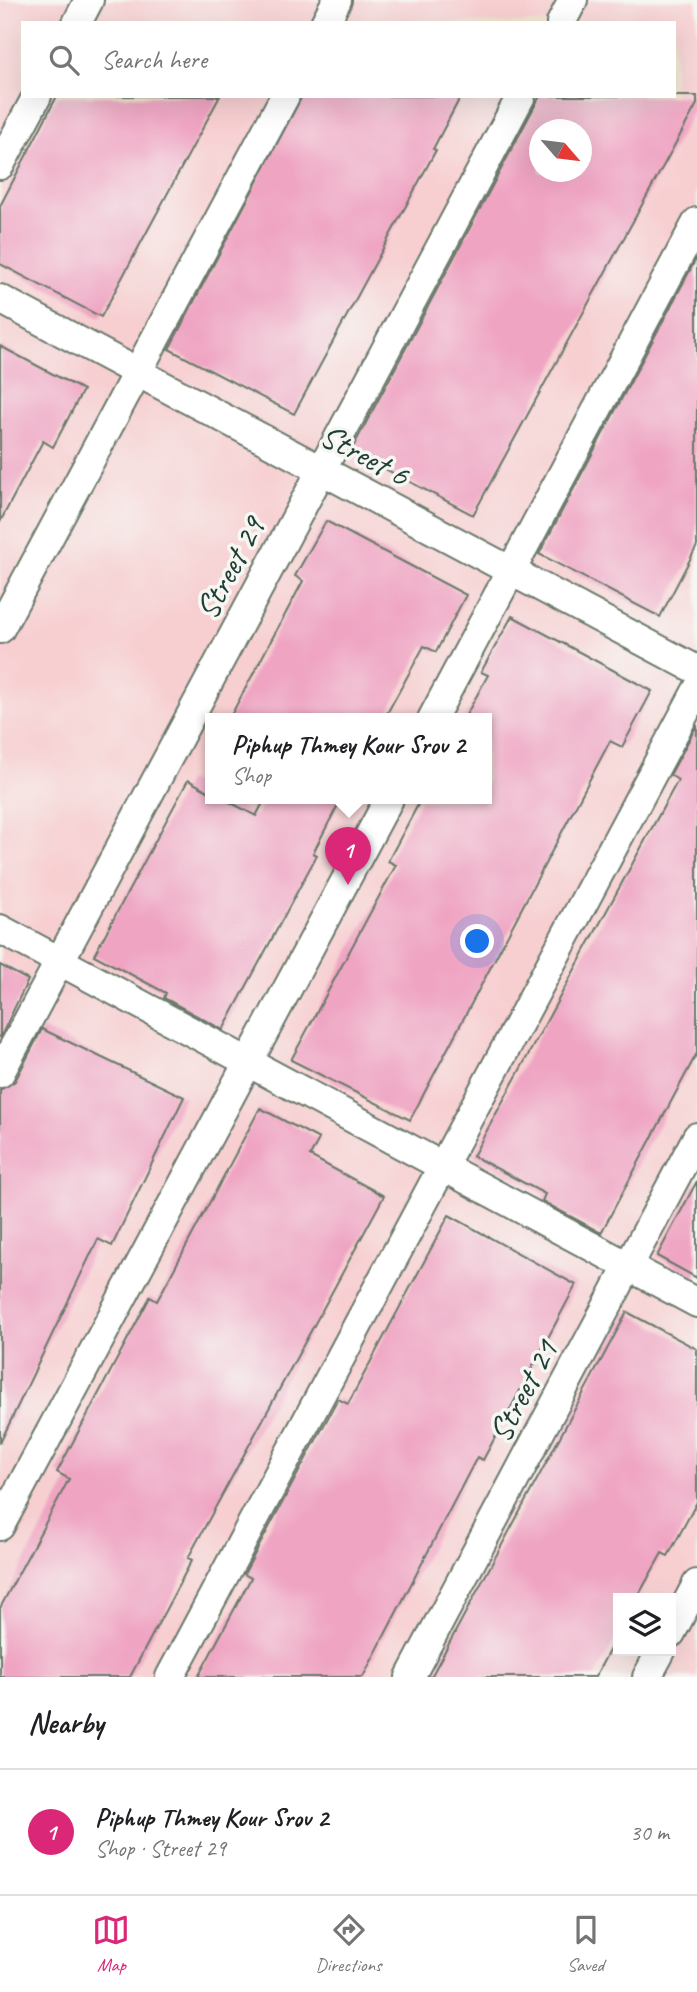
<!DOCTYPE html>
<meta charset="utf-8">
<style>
body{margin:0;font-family:Caveat,sans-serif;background:#f6f6f6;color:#202124}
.controls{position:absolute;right:21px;bottom:21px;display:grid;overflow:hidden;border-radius:0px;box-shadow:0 7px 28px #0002}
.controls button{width:63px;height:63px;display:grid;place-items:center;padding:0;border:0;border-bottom:2px solid #e0e0e0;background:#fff;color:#202124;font:35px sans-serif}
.compass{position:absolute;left:529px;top:119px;width:63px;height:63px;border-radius:50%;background:#fff;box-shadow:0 7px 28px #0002;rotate:118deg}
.you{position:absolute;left:478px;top:942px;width:24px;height:24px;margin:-18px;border:5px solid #fff;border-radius:50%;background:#1a73e8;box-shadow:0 0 0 10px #1a73e833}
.badge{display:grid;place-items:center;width:46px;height:46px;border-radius:50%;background:#db2777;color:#fff;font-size:23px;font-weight:700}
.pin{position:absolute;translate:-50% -58px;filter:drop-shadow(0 2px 4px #0008)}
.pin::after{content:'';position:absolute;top:37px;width:24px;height:21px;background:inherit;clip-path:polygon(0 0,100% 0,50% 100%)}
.popup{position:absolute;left:205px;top:713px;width:287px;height:91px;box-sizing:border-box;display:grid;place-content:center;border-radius:0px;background:#fff;filter:drop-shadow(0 2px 5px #0005);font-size:23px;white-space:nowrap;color:#757577}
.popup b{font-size:26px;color:#202124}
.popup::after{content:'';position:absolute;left:50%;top:100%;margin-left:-14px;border:14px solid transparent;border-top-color:#fff}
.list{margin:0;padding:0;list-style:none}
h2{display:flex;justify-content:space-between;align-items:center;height:91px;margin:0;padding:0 28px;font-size:30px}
h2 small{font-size:23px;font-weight:400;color:#757577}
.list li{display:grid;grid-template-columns:46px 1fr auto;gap:21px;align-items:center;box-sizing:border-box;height:126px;padding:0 28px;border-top:2px solid #e0e0e0}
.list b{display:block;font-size:26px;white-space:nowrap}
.list p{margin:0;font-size:23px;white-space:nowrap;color:#757577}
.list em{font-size:23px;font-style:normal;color:#757577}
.icon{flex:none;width:38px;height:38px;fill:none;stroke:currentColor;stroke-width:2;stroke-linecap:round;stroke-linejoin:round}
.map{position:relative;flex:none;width:697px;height:1677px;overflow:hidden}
.search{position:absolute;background:#fff;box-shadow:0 7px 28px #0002;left:21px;right:21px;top:21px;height:77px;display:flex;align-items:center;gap:18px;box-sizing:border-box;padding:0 24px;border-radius:0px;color:#757577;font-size:26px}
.sheet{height:217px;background:#fff}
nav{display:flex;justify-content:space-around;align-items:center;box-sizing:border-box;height:98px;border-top:2px solid #e0e0e0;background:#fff;font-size:19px;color:#757577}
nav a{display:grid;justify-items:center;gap:4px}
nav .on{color:#db2777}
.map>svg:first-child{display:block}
.built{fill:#f7cfd1;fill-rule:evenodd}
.building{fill:#efa4c2;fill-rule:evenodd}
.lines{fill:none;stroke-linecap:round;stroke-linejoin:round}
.minor-casing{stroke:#69786a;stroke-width:32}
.minor{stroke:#fff;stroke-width:28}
.labels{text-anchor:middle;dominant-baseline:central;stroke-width:7;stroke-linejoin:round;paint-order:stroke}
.street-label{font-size:33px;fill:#1f3d34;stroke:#f6f6f2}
</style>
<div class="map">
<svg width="697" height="1677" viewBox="0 0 697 1677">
<rect width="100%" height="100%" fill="#f6f6f2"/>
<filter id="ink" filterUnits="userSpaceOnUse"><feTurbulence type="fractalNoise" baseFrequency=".0143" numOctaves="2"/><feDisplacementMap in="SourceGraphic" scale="14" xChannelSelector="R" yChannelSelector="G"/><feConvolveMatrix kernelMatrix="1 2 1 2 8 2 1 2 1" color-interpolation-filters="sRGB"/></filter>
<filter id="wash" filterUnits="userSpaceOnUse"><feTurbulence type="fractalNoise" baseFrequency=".00686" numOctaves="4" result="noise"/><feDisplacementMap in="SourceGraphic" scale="28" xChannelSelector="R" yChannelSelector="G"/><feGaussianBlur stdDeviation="1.57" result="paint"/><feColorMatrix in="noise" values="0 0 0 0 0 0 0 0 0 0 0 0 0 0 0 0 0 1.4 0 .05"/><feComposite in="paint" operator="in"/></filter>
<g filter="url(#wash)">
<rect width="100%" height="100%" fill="#f2e5ce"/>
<path class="built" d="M 0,0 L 697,0 L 697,1677 L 0,1677 ZM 23,23 L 674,23 L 674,96 L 23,96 ZM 540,130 L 582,130 L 582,172 L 540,172 ZM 210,719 L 486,719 L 486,799 L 210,799 ZM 618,1598 L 671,1598 L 671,1651 L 618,1651 Z"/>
<g id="blocks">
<g class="building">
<path d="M 57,96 L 220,96 L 101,317 L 0,264 L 0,206 Z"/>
<path d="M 302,96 L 461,96 L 433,149 L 436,150 L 294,414 L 169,349 Z"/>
<path d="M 540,96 L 697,96 L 697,104 L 473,515 L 351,451 ZM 540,130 L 582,130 L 582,172 L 540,172 Z"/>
<path d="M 697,257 L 697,546 L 660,617 L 539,554 Z"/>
<path d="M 0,346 L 83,390 L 53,447 L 43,441 L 0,522 Z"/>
<path d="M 326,521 L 466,595 L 436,652 L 424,646 L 384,719 L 229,719 L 303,581 L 295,576 Z"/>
<path d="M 512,616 L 652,691 L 622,747 L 610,741 L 410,1120 L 291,1060 L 396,865 L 388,861 L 421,799 L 486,799 L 486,719 L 464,719 L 488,675 L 481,672 Z"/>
<path d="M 697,725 L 697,1053 L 601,1233 L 542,1201 L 545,1194 L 473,1156 L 678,780 L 670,775 Z"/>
<path d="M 188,780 L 210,792 L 210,799 L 224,799 L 256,816 L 265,799 L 341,799 L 313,853 L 317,855 L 223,1030 L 164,998 L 166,993 L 94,955 Z"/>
<path d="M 0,965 L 28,980 L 0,1038 Z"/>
<path d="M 42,1029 L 184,1097 L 112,1246 L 98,1239 L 0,1443 L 0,1090 L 15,1081 Z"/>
<path d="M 260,1108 L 319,1139 L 310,1156 L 384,1196 L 188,1558 L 192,1560 L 130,1677 L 0,1677 L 0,1608 L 69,1479 L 57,1472 L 150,1297 L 157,1301 Z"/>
<path d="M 697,1181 L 697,1278 L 657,1256 Z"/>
<path d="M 449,1215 L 576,1285 L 483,1460 L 477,1457 L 363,1677 L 198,1677 L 251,1578 L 244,1574 L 338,1399 L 348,1404 Z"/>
<path d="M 627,1312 L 697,1349 L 697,1502 L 668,1556 L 662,1553 L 637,1598 L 618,1598 L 618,1634 L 595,1677 L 431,1677 Z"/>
</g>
</g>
</g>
<g filter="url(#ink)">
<use href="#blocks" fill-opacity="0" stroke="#69786a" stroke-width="2"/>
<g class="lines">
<defs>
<g id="minor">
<path d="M 77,23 L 89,0"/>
<path d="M 325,23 L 337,0"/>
<path d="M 561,23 L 573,0"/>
<path d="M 0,165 L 37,96"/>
<path d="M 0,299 L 697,670"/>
<path d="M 0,629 L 285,96"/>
<path d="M 432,719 L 697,222"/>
<path d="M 0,929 L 697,1303"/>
<path d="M 0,1073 L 521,96"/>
<path d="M 0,1526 L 389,799"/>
<path d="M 671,1633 L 697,1584"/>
<path d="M 170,1677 L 697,690"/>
<path d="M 410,1677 L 697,1137"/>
<path d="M 647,1677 L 661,1651"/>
</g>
</defs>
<use href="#minor" class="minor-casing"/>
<use href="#minor" class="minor"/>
</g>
</g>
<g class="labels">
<g class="street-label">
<text transform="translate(365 455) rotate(28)">Street 6</text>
<text transform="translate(230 568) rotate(-62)">Street 29</text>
<text transform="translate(523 1391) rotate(-62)">Street 21</text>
</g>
</g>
</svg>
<div class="controls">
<button><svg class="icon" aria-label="layers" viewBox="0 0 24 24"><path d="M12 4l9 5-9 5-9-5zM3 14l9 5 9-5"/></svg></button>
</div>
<svg class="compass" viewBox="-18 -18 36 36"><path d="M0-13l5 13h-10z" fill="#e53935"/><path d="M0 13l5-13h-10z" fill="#757577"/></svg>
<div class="you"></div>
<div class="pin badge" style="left:348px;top:885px">1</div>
<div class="popup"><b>Piphup Thmey Kour Srov 2</b>Shop</div>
<div class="search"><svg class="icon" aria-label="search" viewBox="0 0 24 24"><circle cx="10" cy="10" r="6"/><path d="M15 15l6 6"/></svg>Search here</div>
</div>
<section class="sheet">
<h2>Nearby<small></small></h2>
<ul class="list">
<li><span class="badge">1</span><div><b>Piphup Thmey Kour Srov 2</b><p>Shop · Street 29</p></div><em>30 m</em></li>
</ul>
</section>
<nav>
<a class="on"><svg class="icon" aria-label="map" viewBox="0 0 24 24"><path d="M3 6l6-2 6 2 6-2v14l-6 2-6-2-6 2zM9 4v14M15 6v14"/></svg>Map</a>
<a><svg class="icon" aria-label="directions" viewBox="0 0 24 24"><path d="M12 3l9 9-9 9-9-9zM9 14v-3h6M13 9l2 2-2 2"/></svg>Directions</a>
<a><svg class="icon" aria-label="saved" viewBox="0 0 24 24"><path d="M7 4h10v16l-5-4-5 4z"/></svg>Saved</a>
</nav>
